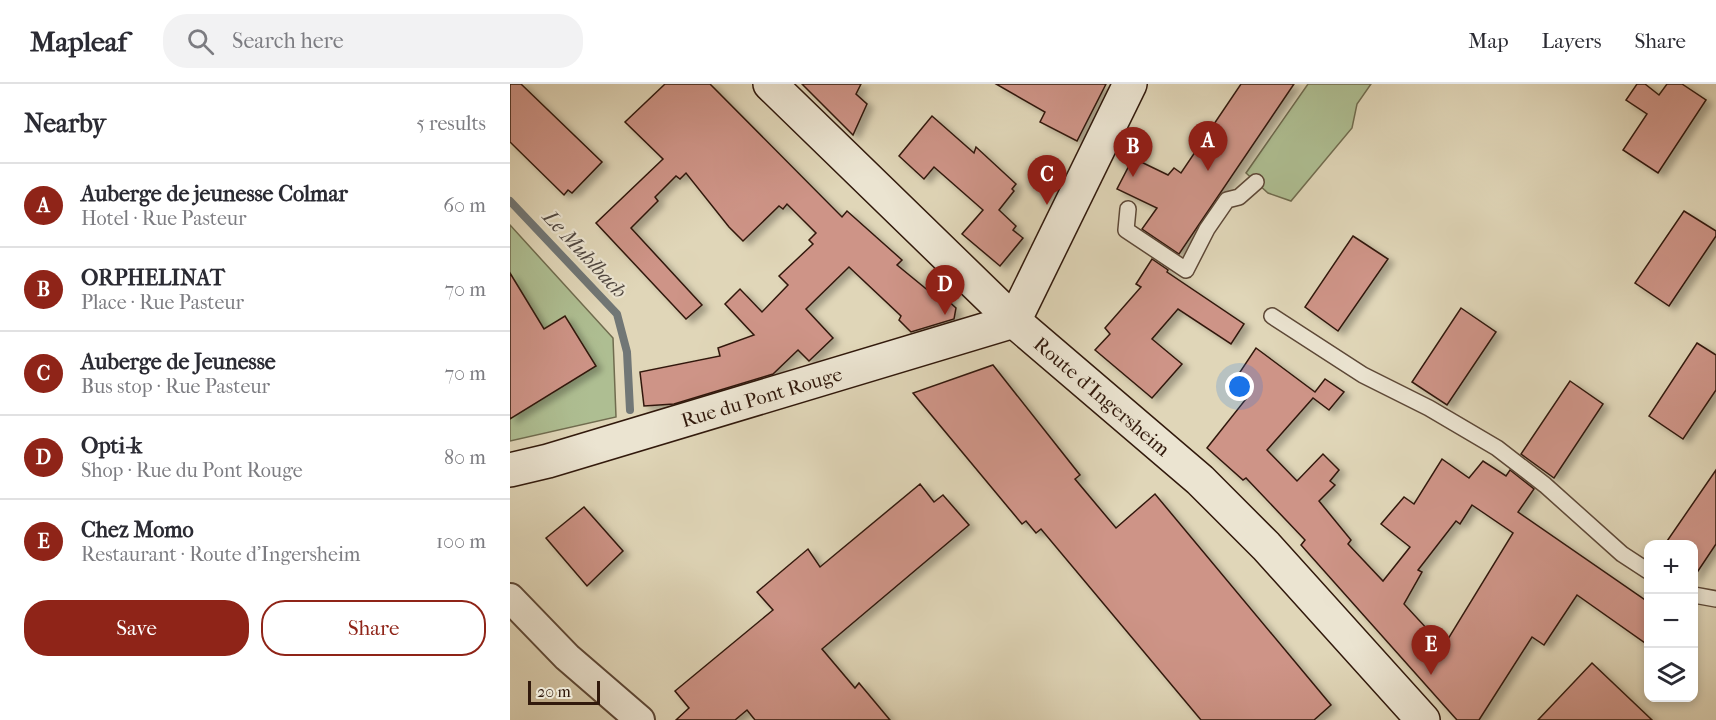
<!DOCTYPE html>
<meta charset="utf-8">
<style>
body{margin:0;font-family:"IM FELL French Canon",serif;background:#f2f2f3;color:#2b2b33}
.controls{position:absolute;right:18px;bottom:18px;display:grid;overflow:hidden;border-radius:12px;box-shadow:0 3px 9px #0003}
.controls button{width:54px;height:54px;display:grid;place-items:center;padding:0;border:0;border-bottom:2px solid #e1e1e2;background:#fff;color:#2b2b33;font:30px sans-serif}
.scale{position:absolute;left:18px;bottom:15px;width:72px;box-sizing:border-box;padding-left:6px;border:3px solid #31190c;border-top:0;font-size:16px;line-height:21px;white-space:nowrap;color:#31190c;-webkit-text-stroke:4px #ebe4d1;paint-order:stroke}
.you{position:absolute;left:730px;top:303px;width:21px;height:21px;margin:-15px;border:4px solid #fff;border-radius:50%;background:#1a73e8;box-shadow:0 0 0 9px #1a73e833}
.badge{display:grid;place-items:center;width:39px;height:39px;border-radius:50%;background:#8f2418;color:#fff;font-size:20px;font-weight:700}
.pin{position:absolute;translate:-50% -50px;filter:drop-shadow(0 2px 3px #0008)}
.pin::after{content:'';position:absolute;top:32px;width:21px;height:18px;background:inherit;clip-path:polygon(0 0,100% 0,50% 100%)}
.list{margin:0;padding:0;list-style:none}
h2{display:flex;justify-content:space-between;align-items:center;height:78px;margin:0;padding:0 24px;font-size:26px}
h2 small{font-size:20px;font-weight:400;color:#7c7c81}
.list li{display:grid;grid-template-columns:39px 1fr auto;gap:18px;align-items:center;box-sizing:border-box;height:84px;padding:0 24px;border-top:2px solid #e1e1e2}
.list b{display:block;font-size:22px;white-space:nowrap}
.list p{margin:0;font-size:20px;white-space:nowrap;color:#7c7c81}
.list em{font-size:20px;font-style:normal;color:#7c7c81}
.actions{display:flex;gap:12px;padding:18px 24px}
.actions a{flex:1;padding:14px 0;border:2px solid #8f2418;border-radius:24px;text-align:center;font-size:21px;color:#8f2418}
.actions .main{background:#8f2418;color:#fff}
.icon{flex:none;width:33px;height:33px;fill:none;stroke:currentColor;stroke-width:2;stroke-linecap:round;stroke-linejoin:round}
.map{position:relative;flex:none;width:1206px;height:636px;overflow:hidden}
header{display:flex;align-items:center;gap:36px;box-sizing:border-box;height:84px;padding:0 30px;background:#fff;border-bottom:2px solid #e1e1e2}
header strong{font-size:28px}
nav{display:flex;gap:33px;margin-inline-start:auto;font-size:21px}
.search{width:420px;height:54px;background:#f2f2f3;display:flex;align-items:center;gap:15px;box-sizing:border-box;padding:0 21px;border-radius:24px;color:#7c7c81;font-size:22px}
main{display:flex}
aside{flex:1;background:#fff}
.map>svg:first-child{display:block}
.green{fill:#aebe92;stroke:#706c4f;stroke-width:1.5}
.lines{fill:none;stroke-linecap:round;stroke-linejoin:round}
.stream{stroke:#717776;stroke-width:8}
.building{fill:#ce9487;stroke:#31190c;stroke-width:1.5;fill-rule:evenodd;filter:url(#shadow)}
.lane-casing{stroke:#5d4837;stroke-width:18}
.street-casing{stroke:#5d4837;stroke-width:32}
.secondary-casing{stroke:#31190c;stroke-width:36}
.lane{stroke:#ebe4d1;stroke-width:15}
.street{stroke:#ebe4d1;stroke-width:28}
.secondary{stroke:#ebe4d1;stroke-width:33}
.labels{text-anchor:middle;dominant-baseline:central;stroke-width:4.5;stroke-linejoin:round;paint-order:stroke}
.street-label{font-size:20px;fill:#31190c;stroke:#ebe4d1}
.water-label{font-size:21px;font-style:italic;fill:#514841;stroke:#ebe4d1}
</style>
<header>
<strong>Mapleaf</strong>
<div class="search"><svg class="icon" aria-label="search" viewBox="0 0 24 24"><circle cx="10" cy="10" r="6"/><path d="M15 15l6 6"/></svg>Search here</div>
<nav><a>Map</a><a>Layers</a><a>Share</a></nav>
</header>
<main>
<aside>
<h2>Nearby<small>5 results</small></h2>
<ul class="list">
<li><span class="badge">A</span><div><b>Auberge de jeunesse Colmar</b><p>Hotel · Rue Pasteur</p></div><em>60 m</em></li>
<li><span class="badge">B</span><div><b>ORPHELINAT</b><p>Place · Rue Pasteur</p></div><em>70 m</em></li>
<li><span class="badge">C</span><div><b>Auberge de Jeunesse</b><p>Bus stop · Rue Pasteur</p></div><em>70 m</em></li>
<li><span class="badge">D</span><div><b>Opti-k</b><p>Shop · Rue du Pont Rouge</p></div><em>80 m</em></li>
<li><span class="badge">E</span><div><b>Chez Momo</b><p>Restaurant · Route d'Ingersheim</p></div><em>100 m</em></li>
</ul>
<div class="actions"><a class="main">Save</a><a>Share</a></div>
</aside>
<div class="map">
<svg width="1206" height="636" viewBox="0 0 1206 636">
<defs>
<filter id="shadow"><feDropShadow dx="6" dy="4" stdDeviation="3" flood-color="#0004"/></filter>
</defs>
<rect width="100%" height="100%" fill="#e0d6b8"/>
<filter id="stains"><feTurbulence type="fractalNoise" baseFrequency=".00333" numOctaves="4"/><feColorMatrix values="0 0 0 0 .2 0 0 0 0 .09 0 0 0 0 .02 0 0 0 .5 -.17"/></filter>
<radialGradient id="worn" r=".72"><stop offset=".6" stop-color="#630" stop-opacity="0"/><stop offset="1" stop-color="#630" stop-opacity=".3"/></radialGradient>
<g class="green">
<path d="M 798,0 L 861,0 L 847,20 L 842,44 L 781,117 L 758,109 L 736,89 Z"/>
<path d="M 0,141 L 103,254 L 106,333 L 0,357 Z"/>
</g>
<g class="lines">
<path class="stream" d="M 0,117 L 107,230 L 117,268 L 120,326"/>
</g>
<g class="building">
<path d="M 0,0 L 11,0 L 92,78 L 62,109 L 58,106 L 54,111 L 0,58 Z"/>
<path d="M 155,0 L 200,0 L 332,133 L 337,127 L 392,176 L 387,181 L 420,208 L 424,204 L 446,224 L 444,235 L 401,248 L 389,236 L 391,232 L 339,183 L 296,225 L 323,254 L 299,277 L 288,266 L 263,290 L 164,320 L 134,322 L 130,288 L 210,272 L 208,264 L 244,251 L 215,220 L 230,205 L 252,228 L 278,201 L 269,192 L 303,160 L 299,156 L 306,149 L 277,120 L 273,125 L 269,122 L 233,157 L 219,143 L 176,89 L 170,95 L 166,92 L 145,113 L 148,117 L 121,144 L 192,221 L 176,235 L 86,139 L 153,75 L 115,38 Z"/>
<path d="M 292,0 L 351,0 L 346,10 L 357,20 L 343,51 Z"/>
<path d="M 486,0 L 596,0 L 567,57 L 530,38 L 535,28 Z"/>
<path d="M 731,0 L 784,0 L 669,170 L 632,145 L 647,124 L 607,105 L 623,74 L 658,91 L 664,84 L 671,89 Z"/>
<path d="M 1127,0 L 1135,0 L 1149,11 L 1157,0 L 1172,0 L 1196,16 L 1148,89 L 1113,66 L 1137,30 L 1116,16 Z"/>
<path d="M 422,32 L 464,69 L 466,63 L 506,100 L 502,105 L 504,107 L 489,126 L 506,142 L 503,146 L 513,154 L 490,182 L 452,150 L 473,126 L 424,83 L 414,95 L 389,72 Z"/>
<path d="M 1174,127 L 1206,147 L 1206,152 L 1159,222 L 1125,199 Z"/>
<path d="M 843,152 L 878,175 L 828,247 L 795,223 Z"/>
<path d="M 642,175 L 658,186 L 657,188 L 734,240 L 721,260 L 668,225 L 642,255 L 672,280 L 642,314 L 585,266 L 600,250 L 595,244 L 631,203 L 626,200 Z"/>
<path d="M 0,189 L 34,245 L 55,232 L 86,282 L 0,335 Z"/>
<path d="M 951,224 L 986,248 L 937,321 L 902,298 Z"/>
<path d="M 1187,259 L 1206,271 L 1206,306 L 1173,355 L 1139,332 Z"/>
<path d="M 746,264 L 805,308 L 815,295 L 834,308 L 819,326 L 803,314 L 757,366 L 787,397 L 813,370 L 829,386 L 820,397 L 825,401 L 809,417 L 841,456 L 838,460 L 873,497 L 900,463 L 871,440 L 894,413 L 904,420 L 932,375 L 959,394 L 973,377 L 996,392 L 1000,386 L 1024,405 L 1008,428 L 1138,518 L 1138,561 L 1067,511 L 1034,561 L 1022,553 L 969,636 L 947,636 L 791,461 L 795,456 L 736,394 L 733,396 L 697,364 L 736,315 L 720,303 ZM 962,421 L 1003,449 L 935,560 L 923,543 L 919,547 L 894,520 L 912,488 L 908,486 L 946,437 L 950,440 Z"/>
<path d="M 483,281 L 570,391 L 565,395 L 606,444 L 645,410 L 821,621 L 804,636 L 691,636 L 531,445 L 526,449 L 516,437 L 512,440 L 403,309 Z"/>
<path d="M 1060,297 L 1093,320 L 1044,394 L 1011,370 Z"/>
<path d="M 1206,386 L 1206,460 L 1184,493 L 1184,460 L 1155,460 Z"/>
<path d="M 410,400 L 424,418 L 433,411 L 459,441 L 312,565 L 345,604 L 349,599 L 380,636 L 245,636 L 237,626 L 225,636 L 166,636 L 179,624 L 165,607 L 263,526 L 247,508 L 298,465 L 310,483 Z"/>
<path d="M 74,423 L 113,467 L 77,502 L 36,454 Z"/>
<path d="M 1082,579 L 1142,636 L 1028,636 Z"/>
</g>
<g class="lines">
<defs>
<g id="lane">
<path d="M 618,125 L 616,146 L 676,186 L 697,145 L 717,116 L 729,113 L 746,98"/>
<path d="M 762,232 L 853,291 L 919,324 L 987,364 L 1035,401 L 1112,470 L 1138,487"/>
<path d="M 1184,511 L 1206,515"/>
</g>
<path id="street" d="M 0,514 L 57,573 L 130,636"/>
<g id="secondary">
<path id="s1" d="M 260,0 L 504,237 L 690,396 L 756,462 L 913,636"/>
<path d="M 504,237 L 620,0"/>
<path id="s2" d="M 0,386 L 38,377 L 504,237"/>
</g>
</defs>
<use href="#lane" class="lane-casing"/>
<use href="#street" class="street-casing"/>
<use href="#secondary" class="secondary-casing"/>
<use href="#lane" class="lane"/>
<use href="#street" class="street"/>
<use href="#secondary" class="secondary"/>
</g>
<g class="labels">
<g class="street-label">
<text stroke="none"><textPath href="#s1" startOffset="456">Route d'Ingersheim</textPath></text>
<text stroke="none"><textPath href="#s2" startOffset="262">Rue du Pont Rouge</textPath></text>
</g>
<g class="water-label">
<text transform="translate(75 170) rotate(47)">Le Muhlbach</text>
</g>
</g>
<rect width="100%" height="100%" filter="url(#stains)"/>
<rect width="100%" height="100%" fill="url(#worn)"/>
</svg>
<div class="controls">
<button>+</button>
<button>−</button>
<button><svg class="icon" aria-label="layers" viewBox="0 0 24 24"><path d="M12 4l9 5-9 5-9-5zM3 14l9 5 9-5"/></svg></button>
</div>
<div class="scale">20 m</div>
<div class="you"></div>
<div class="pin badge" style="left:698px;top:87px">A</div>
<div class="pin badge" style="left:623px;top:93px">B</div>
<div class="pin badge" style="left:537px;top:121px">C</div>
<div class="pin badge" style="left:435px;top:231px">D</div>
<div class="pin badge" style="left:921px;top:591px">E</div>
</div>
</main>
